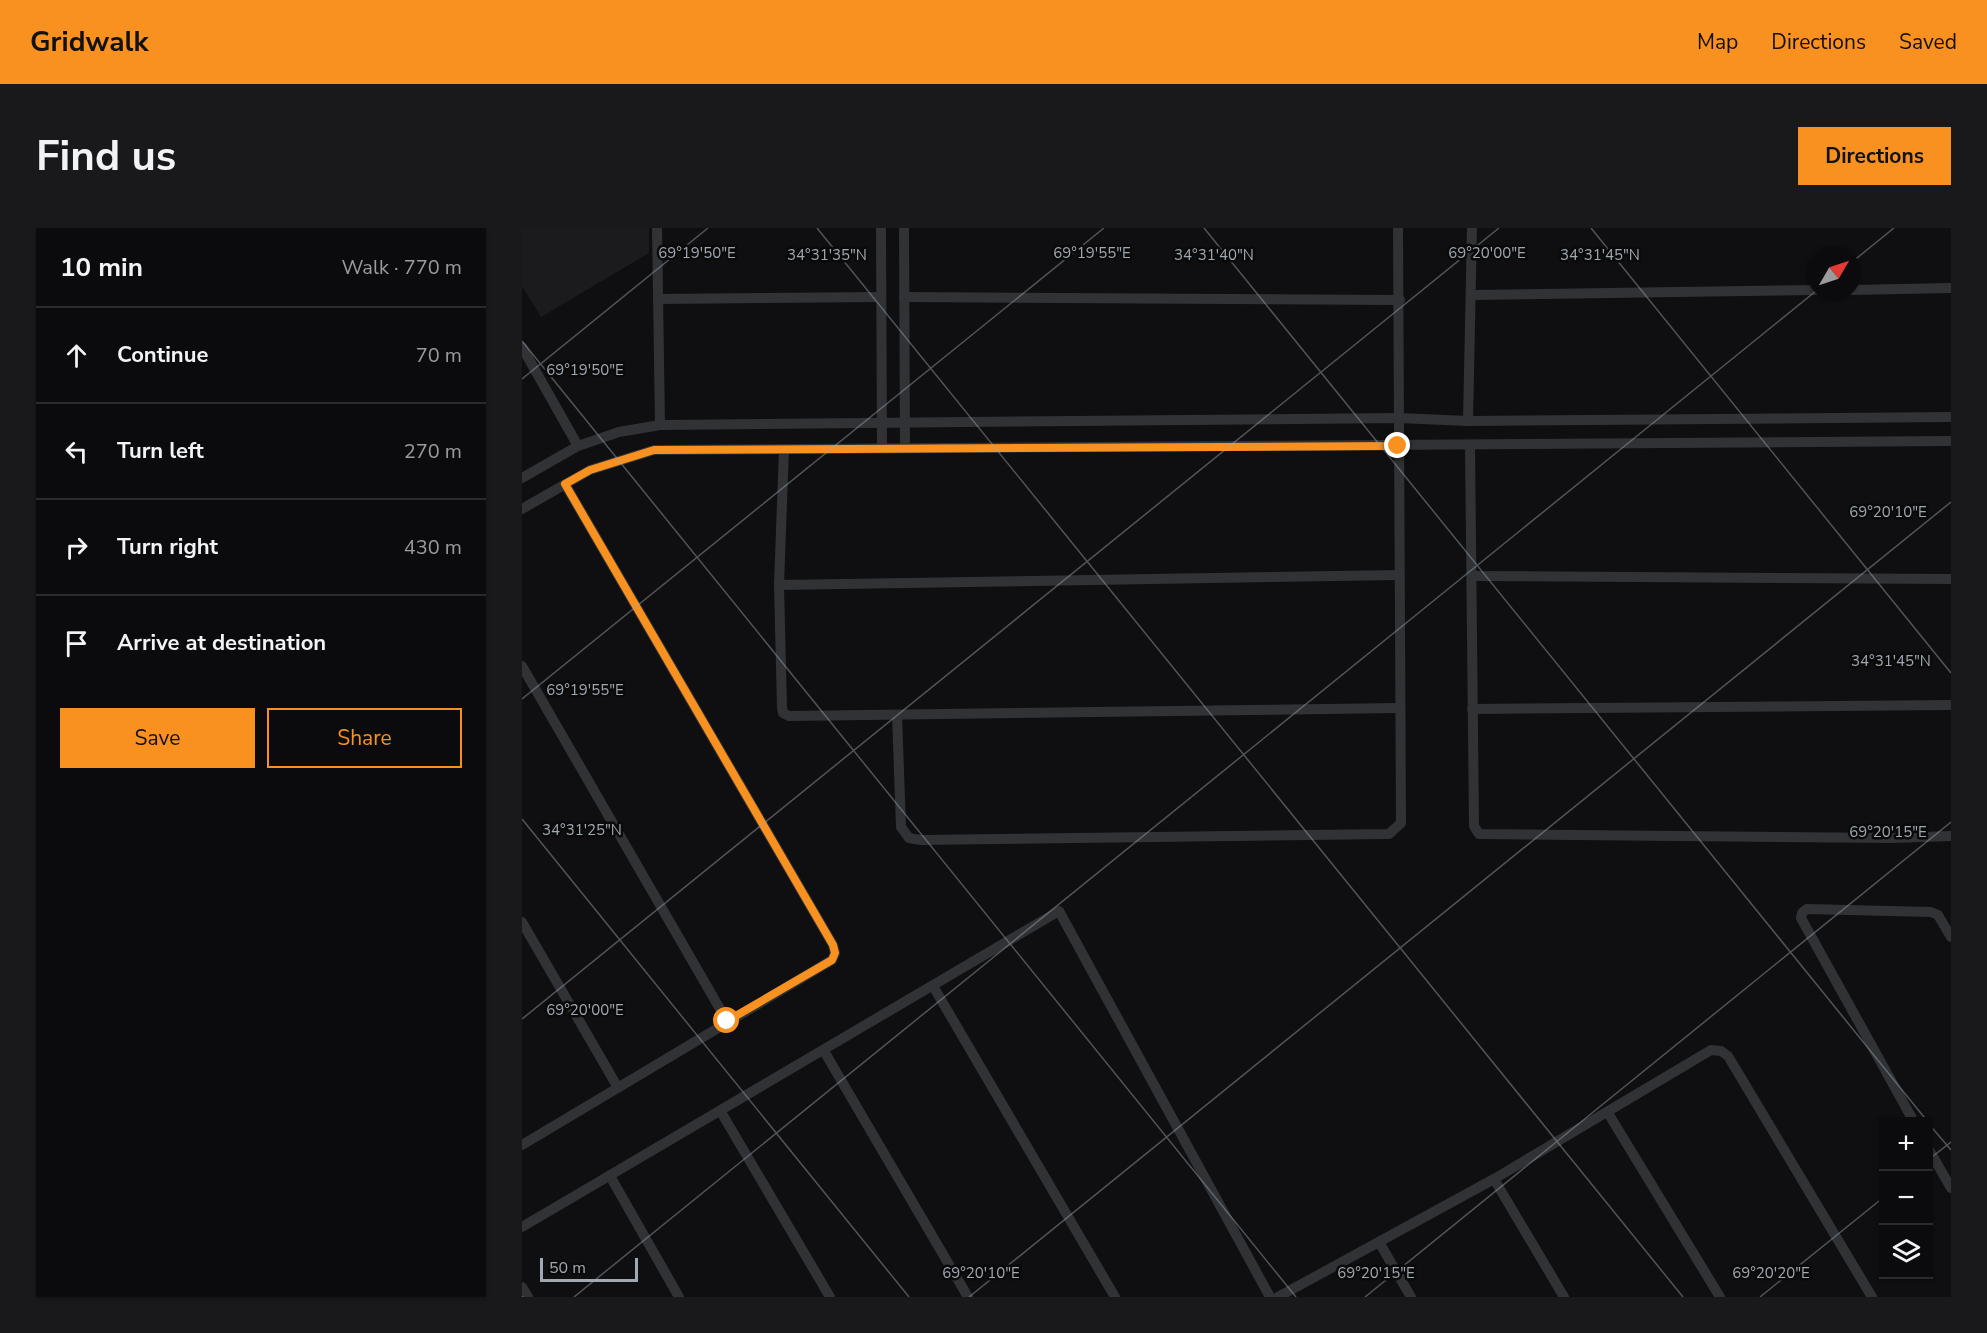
<!DOCTYPE html>
<meta charset="utf-8">
<style>
body{margin:0;font-family:"Nunito Sans",sans-serif;background:#19191b;color:#f1f3f6}
.controls{position:absolute;right:18px;bottom:18px;display:grid;overflow:hidden;border-radius:0px;box-shadow:0 2px 4px #0004}
.controls button{width:54px;height:54px;display:grid;place-items:center;padding:0;border:0;border-bottom:2px solid #2b2b2e;background:#0b0b0d;color:#f1f3f6;font:30px sans-serif}
.compass{position:absolute;left:1285px;top:18px;width:54px;height:54px;border-radius:50%;background:#0b0b0d;box-shadow:0 2px 4px #0004;rotate:51deg}
.scale{position:absolute;left:18px;bottom:15px;width:98px;box-sizing:border-box;padding-left:6px;border:3px solid #a0a8b2;border-top:0;font-size:16px;line-height:21px;white-space:nowrap;color:#a0a8b2;-webkit-text-stroke:4px #0a0a0b;paint-order:stroke}
.stop{position:absolute;width:18px;height:18px;margin:-14px;border:4px solid #f89120;border-radius:50%;background:#fff}
.stop.end{background:#f89120;border-color:#fff;box-shadow:0 2px 6px #0008}
.list{margin:0;padding:0;list-style:none}
h2{display:flex;justify-content:space-between;align-items:center;height:78px;margin:0;padding:0 24px;font-size:26px}
h2 small{font-size:20px;font-weight:400;color:#9a9b9d}
.list li{display:grid;grid-template-columns:39px 1fr auto;gap:18px;align-items:center;box-sizing:border-box;height:96px;padding:0 24px;border-top:2px solid #2b2b2e}
.list b{display:block;font-size:22px;white-space:nowrap}
.list em{font-size:20px;font-style:normal;color:#9a9b9d}
.actions{display:flex;gap:12px;padding:18px 24px}
.actions a{flex:1;padding:14px 0;border:2px solid #f89120;border-radius:0px;text-align:center;font-size:21px;color:#f89120}
.actions .main{background:#f89120;color:#111}
.icon{flex:none;width:33px;height:33px;fill:none;stroke:currentColor;stroke-width:2;stroke-linecap:round;stroke-linejoin:round}
.map{position:relative;flex:none;width:1429px;height:1069px;overflow:hidden;border-radius:0px}
header{display:flex;align-items:center;gap:36px;box-sizing:border-box;height:84px;padding:0 30px;background:#f89120;color:#111}
header strong{font-size:28px}
nav{display:flex;gap:33px;margin-inline-start:auto;font-size:21px}
.intro{display:flex;align-items:center;justify-content:space-between;box-sizing:border-box;height:144px;padding:0 36px}
h1{margin:0;font-size:42px}
.button{padding:15px 27px;border-radius:0px;background:#f89120;color:#111;font-size:21px;font-weight:700}
main{display:flex;gap:36px;padding:0 36px}
aside{flex:1;background:#0b0b0d;border-radius:0px;box-shadow:0 2px 4px #0004}
.map>svg:first-child{display:block}
.built{fill:#1b1b1e}
.lines{fill:none;stroke-linecap:round;stroke-linejoin:round}
.street{stroke:#303236;stroke-width:10}
.route{stroke:#f89120;stroke-width:8}
.ticks{fill:none;stroke:#a0a8b2;stroke-width:1.5;stroke-opacity:0.45}
.ticks-label{font-size:15px;text-anchor:middle;fill:#a0a8b2;stroke:#0a0a0b;stroke-width:5;stroke-linejoin:round;paint-order:stroke}
</style>
<header>
<strong>Gridwalk</strong>
<nav><a>Map</a><a>Directions</a><a>Saved</a></nav>
</header>
<div class="intro"><h1>Find us</h1><a class="button">Directions</a></div>
<main>
<aside>
<h2>10 min<small>Walk · 770 m</small></h2>
<ul class="list">
<li><svg class="icon" aria-label="ahead" viewBox="0 0 24 24"><path d="M12 20V5M6 11l6-6 6 6"/></svg><div><b>Continue</b></div><em>70 m</em></li>
<li><svg class="icon" aria-label="left" viewBox="0 0 24 24"><path d="M17 20v-9H6M10 6l-5 5 5 5"/></svg><div><b>Turn left</b></div><em>270 m</em></li>
<li><svg class="icon" aria-label="right" viewBox="0 0 24 24"><path d="M7 20v-9h11M14 6l5 5-5 5"/></svg><div><b>Turn right</b></div><em>430 m</em></li>
<li><svg class="icon" aria-label="arrive" viewBox="0 0 24 24"><path d="M6 21V4h12l-3 4 3 4H6"/></svg><div><b>Arrive at destination</b></div></li>
</ul>
<div class="actions"><a class="main">Save</a><a>Share</a></div>
</aside>
<div class="map">
<svg width="1429" height="1069" viewBox="0 0 1429 1069">
<rect width="100%" height="100%" fill="#0f0f11"/>
<path class="built" d="M 0,0 L 127,0 L 127,25 L 19,89 L 0,58 Z"/>
<g class="lines">
<g class="street">
<path d="M 135,0 L 138,197"/>
<path d="M 359,0 L 360,220"/>
<path d="M 382,0 L 383,220"/>
<path d="M 1330,62 L 1429,60"/>
<path d="M 950,67 L 1294,62"/>
<path d="M 382,69 L 878,72"/>
<path d="M 136,71 L 359,69"/>
<path d="M 0,119 L 56,218"/>
<path d="M 946,193 L 950,0"/>
<path d="M 948,217 L 952,598 L 957,606 L 1370,610 L 1429,608"/>
<path d="M 262,221 L 257,357 L 260,480 L 261,485 L 267,488 L 877,480"/>
<path d="M 0,250 L 56,218 L 97,204 L 138,197 L 876,190 L 946,193 L 1429,189"/>
<path d="M 0,281 L 68,242 L 132,222 L 1429,213"/>
<path d="M 951,348 L 1429,351"/>
<path d="M 257,357 L 877,347"/>
<path d="M 0,438 L 205,793"/>
<path d="M 950,481 L 1429,477"/>
<path d="M 375,487 L 379,599 L 387,610 L 399,612 L 867,606 L 879,595 L 876,0"/>
<path d="M 0,694 L 95,858"/>
<path d="M 411,758 L 593,1069"/>
<path d="M 302,823 L 446,1069"/>
<path d="M 199,884 L 308,1069"/>
<path d="M 1086,885 L 1198,1069"/>
<path d="M 1392,894 L 1279,690 L 1280,685 L 1285,681 L 1409,684 L 1416,687 L 1429,709"/>
<path d="M 0,917 L 310,732 L 313,725 L 311,717 L 43,256"/>
<path d="M 1406,920 L 1429,960"/>
<path d="M 88,948 L 157,1069"/>
<path d="M 972,951 L 1042,1069"/>
<path d="M 0,999 L 537,683 L 748,1069"/>
<path d="M 857,1014 L 889,1069"/>
<path d="M 0,1059 L 6,1069"/>
<path d="M 756,1069 L 972,951 L 1189,822 L 1199,823 L 1206,828 L 1350,1069"/>
</g>
</g>
<g class="lines">
<path class="route" d="M 205,793 L 310,732 L 313,725 L 311,717 L 43,256 L 68,242 L 132,222 L 876,218"/>
</g>
<path class="ticks" d="M 295,0 L 1161,1069M 682,0 L 1406,894M 1069,0 L 1429,445M 1330,34 L 1372,0M 0,113 L 774,1069M 0,151 L 186,0M 0,471 L 582,0M 0,591 L 387,1069M 0,791 L 977,0M 1406,895 L 1429,922M 1406,932 L 1429,914M 0,1068 L 1,1069M 52,1069 L 1294,63M 447,1069 L 1429,274M 843,1069 L 1429,594M 1238,1069 L 1362,969"/>
<g class="ticks-label">
<text x="175" y="30">69°19'50"E</text>
<text x="570" y="30">69°19'55"E</text>
<text x="965" y="30">69°20'00"E</text>
<text x="305" y="32">34°31'35"N</text>
<text x="692" y="32">34°31'40"N</text>
<text x="1078" y="32">34°31'45"N</text>
<text x="63" y="147">69°19'50"E</text>
<text x="1366" y="289">69°20'10"E</text>
<text x="1369" y="438">34°31'45"N</text>
<text x="63" y="467">69°19'55"E</text>
<text x="60" y="607">34°31'25"N</text>
<text x="1366" y="609">69°20'15"E</text>
<text x="63" y="787">69°20'00"E</text>
<text x="459" y="1050">69°20'10"E</text>
<text x="854" y="1050">69°20'15"E</text>
<text x="1249" y="1050">69°20'20"E</text>
</g>
</svg>
<div class="controls">
<button>+</button>
<button>−</button>
<button><svg class="icon" aria-label="layers" viewBox="0 0 24 24"><path d="M12 4l9 5-9 5-9-5zM3 14l9 5 9-5"/></svg></button>
</div>
<svg class="compass" viewBox="-18 -18 36 36"><path d="M0-13l5 13h-10z" fill="#e53935"/><path d="M0 13l5-13h-10z" fill="#9a9b9d"/></svg>
<div class="scale">50 m</div>
<div class="stop" style="left:205px;top:793px"></div>
<div class="stop end" style="left:876px;top:218px"></div>
</div>
</main>
